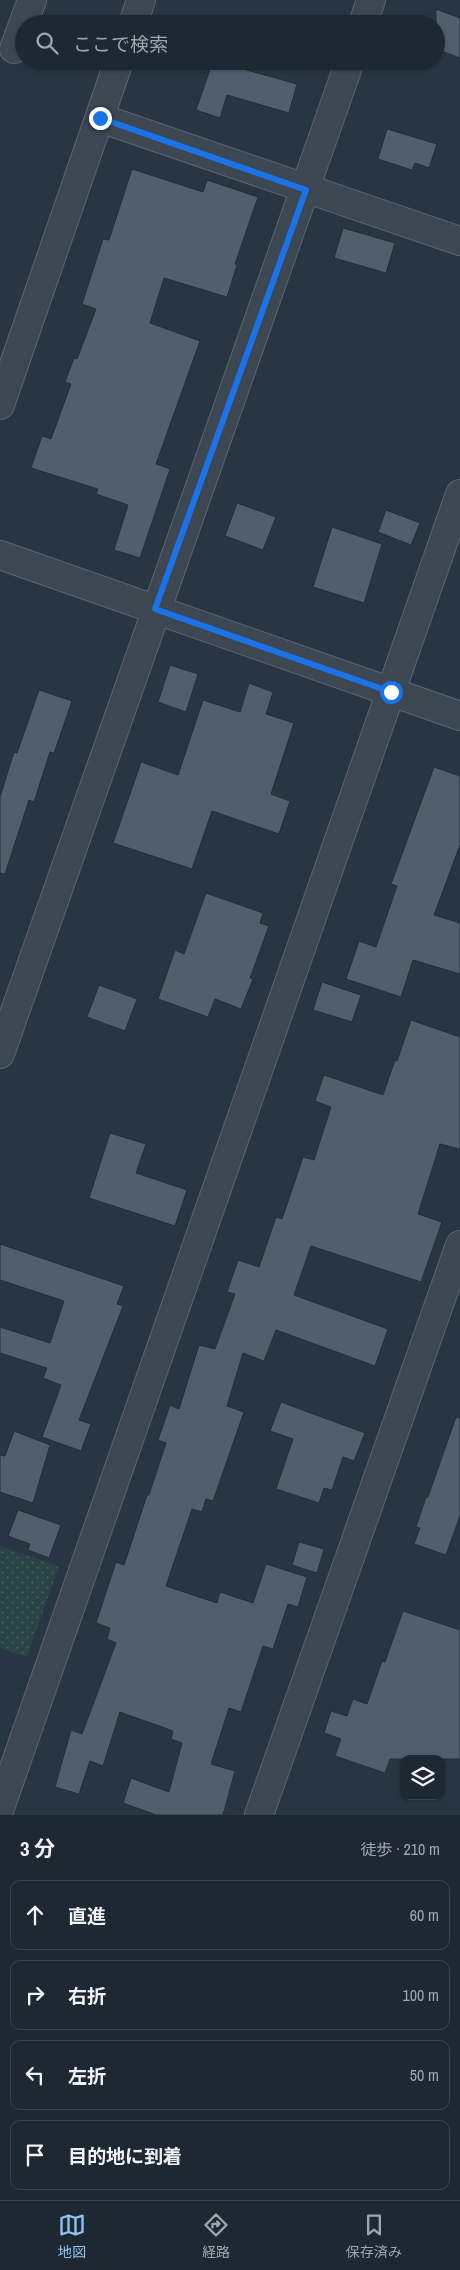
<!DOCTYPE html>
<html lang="ja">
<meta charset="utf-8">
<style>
body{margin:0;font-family:"Archivo Narrow","Noto Sans JP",sans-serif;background:#2b343e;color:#f1f3f6}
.controls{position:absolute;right:15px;bottom:15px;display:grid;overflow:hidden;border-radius:10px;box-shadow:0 1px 4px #0004}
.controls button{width:45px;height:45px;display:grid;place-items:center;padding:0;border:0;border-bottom:1px solid #3c444d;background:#1e2832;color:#f1f3f6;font:25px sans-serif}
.stop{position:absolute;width:15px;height:15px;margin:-11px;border:4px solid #1a73e8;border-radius:50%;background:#fff}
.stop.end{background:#1a73e8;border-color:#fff;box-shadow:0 1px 5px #0008}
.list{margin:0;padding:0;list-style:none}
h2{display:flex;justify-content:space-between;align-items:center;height:65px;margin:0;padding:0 20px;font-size:21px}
h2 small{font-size:16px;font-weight:400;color:#a1a6ac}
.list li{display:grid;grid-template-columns:32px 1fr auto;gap:15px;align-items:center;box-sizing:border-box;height:70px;margin:0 10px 10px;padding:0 10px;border:1px solid #3c444d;border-radius:10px}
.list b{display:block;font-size:19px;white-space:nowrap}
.list em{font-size:16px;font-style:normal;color:#a1a6ac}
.icon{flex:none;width:28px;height:28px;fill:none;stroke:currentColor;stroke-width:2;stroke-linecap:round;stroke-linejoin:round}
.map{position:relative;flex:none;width:460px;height:1815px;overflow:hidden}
.search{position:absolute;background:#1e2832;box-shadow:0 1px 4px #0004;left:15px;right:15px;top:15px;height:55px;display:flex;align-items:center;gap:12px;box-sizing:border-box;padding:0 18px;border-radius:28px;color:#a1a6ac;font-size:19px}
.sheet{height:385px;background:#1e2832}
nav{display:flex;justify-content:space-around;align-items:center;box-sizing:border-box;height:70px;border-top:1px solid #3c444d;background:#1e2832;font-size:14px;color:#a1a6ac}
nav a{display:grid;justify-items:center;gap:2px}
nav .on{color:#94c3f6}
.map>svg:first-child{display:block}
.park{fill:url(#park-dots)}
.building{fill:#515f6d;stroke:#232e3a}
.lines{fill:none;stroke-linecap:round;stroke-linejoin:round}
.minor-casing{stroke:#5a6570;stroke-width:30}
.minor{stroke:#3c4752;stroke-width:28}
.route{stroke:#1a73e8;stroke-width:6}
</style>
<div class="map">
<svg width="460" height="1815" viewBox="0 0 460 1815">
<defs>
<pattern id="park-dots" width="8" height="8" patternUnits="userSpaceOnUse" patternTransform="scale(1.25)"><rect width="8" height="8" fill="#2a4344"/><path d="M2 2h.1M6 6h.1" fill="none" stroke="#475c5e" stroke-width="1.8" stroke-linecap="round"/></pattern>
</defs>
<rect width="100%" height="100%" fill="#283643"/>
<path class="park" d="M 0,1546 L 59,1566 L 27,1657 L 0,1648 Z"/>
<g class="building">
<path d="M 436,9 L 460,18 L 460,58 L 436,49 Z"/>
<path d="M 213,61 L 238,61 L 236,67 L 297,84 L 289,113 L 227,95 L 220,118 L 196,110 Z"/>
<path d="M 387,129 L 437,144 L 429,168 L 415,163 L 412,170 L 378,159 Z"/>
<path d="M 132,169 L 203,192 L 207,180 L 258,197 L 235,264 L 237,265 L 227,297 L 164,278 L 150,323 L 200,341 L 156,464 L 170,469 L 140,558 L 114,550 L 128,505 L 96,494 L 98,489 L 31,468 L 42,436 L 51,439 L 71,384 L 65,382 L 74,358 L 77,359 L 96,309 L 82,304 L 103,239 L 109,240 Z"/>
<path d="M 343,228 L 395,243 L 386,273 L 334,258 Z"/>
<path d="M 237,503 L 276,517 L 263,550 L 225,536 Z"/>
<path d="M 386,510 L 420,523 L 411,545 L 378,532 Z"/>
<path d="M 332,527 L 382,544 L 364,603 L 313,587 Z"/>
<path d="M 170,665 L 198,674 L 186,712 L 158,702 Z"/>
<path d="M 249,683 L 273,692 L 266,714 L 294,723 L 271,794 L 290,801 L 279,834 L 212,811 L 192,869 L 113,843 L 141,762 L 178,775 L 203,700 L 240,712 Z"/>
<path d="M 39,690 L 72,701 L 54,753 L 50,752 L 34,802 L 29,800 L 5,874 L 0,873 L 0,797 L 14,752 L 17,753 Z"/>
<path d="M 434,767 L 460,776 L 460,845 L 434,915 L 460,923 L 460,974 L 413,960 L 401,997 L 346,979 L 359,941 L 376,947 L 397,886 L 391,884 Z"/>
<path d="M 206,893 L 263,913 L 260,923 L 269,926 L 250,978 L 253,979 L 241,1009 L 215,999 L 208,1017 L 158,999 L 175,950 L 184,954 Z"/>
<path d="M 322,982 L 361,995 L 352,1022 L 313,1010 Z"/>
<path d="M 99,985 L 137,999 L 125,1031 L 87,1017 Z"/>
<path d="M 411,1020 L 460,1037 L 460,1149 L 440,1144 L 418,1214 L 442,1222 L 421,1282 L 311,1246 L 294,1295 L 388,1329 L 375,1366 L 276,1330 L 264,1361 L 243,1353 L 227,1406 L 244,1412 L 213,1501 L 206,1499 L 202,1512 L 192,1509 L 166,1586 L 217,1603 L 220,1592 L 253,1603 L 266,1564 L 307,1577 L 298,1607 L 288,1604 L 273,1649 L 263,1646 L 241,1712 L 229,1708 L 211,1764 L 235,1771 L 223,1815 L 156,1815 L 123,1803 L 131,1778 L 169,1792 L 182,1743 L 171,1739 L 173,1731 L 120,1712 L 103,1766 L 90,1761 L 79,1794 L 55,1787 L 71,1730 L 82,1734 L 116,1643 L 107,1639 L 110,1628 L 96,1623 L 116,1562 L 124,1565 L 147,1495 L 149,1495 L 166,1443 L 158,1440 L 170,1405 L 179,1409 L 199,1345 L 215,1349 L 235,1294 L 227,1292 L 238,1260 L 259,1267 L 276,1217 L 282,1219 L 303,1157 L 314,1160 L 331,1107 L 315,1101 L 324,1075 L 383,1095 L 395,1060 L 397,1061 Z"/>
<path d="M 110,1133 L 146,1144 L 136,1173 L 187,1190 L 175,1226 L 89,1198 Z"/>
<path d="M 0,1244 L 124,1286 L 117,1304 L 123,1306 L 79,1420 L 91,1424 L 81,1451 L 42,1437 L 61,1385 L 43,1378 L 47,1368 L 0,1353 L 0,1327 L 50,1343 L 64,1301 L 0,1280 Z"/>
<path d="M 281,1402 L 365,1433 L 354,1461 L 343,1457 L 332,1490 L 324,1488 L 319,1503 L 276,1489 L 293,1439 L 270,1431 Z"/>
<path d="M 456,1417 L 460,1418 L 460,1516 L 446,1555 L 414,1544 L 420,1528 L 416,1527 L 426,1497 L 428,1497 Z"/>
<path d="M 14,1431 L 50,1445 L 33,1503 L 0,1492 L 0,1455 L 5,1456 Z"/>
<path d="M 18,1510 L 61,1525 L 49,1558 L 28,1550 L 30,1544 L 8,1536 Z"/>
<path d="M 299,1542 L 324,1549 L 317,1573 L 292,1565 Z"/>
<path d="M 403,1611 L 460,1630 L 460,1759 L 390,1759 L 385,1773 L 335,1756 L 341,1739 L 324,1733 L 331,1711 L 347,1716 L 353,1699 L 367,1704 L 382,1661 L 385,1662 Z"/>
</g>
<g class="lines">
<defs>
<g id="minor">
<path d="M 133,24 L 141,0"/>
<path d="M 363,24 L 371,0"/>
<path d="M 14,49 L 32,0"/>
<path d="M 100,118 L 460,241"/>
<path d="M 0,405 L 119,61"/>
<path d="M 0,555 L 460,716"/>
<path d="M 0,1054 L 350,61"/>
<path d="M 0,1808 L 460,494"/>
<path d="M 259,1815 L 460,1245"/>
</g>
</defs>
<use href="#minor" class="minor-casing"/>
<use href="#minor" class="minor"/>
</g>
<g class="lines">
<path class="route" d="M 100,118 L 306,190 L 155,609 L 391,692"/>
</g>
</svg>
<div class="controls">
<button><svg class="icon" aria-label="layers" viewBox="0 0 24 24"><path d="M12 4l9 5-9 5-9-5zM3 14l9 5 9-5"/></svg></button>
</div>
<div class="stop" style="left:391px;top:692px"></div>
<div class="stop end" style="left:100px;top:118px"></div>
<div class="search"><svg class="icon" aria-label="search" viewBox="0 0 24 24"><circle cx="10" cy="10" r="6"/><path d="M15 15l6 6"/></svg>ここで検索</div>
</div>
<section class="sheet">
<h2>3 分<small>徒歩 · 210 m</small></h2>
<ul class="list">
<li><svg class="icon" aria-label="ahead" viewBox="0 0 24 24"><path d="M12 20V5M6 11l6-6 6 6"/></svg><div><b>直進</b></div><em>60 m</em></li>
<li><svg class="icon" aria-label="right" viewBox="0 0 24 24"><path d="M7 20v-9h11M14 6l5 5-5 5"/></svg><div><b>右折</b></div><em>100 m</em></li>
<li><svg class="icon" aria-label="left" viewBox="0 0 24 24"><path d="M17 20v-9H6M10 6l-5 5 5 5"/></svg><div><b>左折</b></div><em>50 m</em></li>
<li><svg class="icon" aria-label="arrive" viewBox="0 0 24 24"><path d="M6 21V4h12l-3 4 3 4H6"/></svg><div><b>目的地に到着</b></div></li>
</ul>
</section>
<nav>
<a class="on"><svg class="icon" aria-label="map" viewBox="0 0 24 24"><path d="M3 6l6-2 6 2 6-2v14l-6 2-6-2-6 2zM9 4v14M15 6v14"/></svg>地図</a>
<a><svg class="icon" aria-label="directions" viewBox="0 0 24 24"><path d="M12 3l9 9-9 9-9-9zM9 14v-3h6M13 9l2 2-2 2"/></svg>経路</a>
<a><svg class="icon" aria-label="saved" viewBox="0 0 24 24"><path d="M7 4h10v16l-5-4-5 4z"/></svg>保存済み</a>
</nav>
